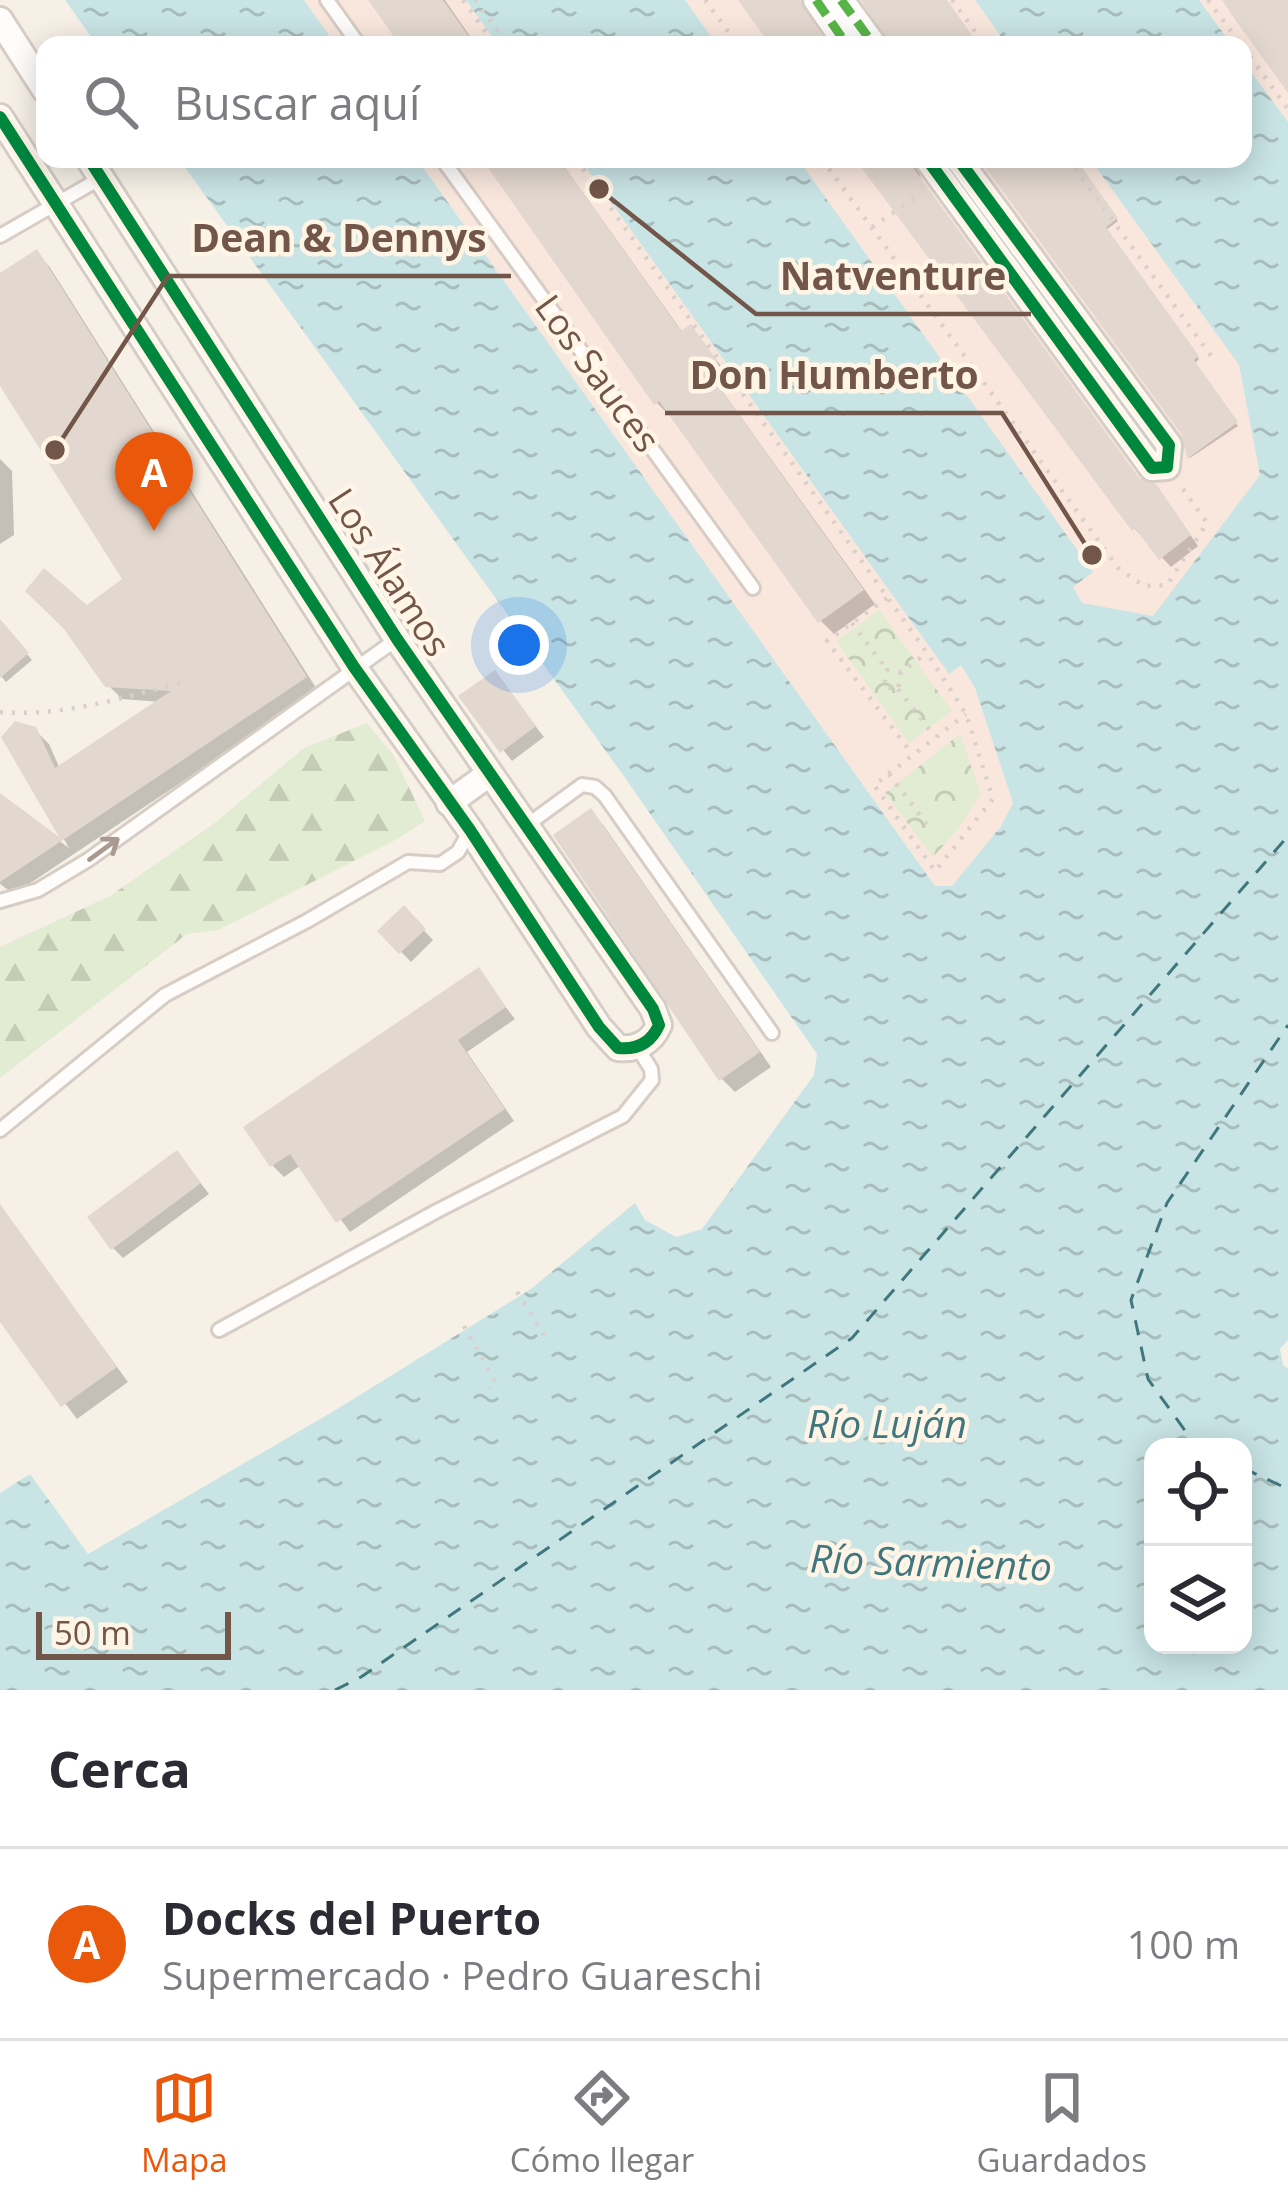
<!DOCTYPE html>
<html lang="es">
<meta charset="utf-8">
<style>
body{margin:0;font-family:"Open Sans",sans-serif;background:#f2f2f3;color:#2b2b33}
.controls{position:absolute;right:36px;bottom:36px;display:grid;overflow:hidden;border-radius:24px;box-shadow:0 6px 30px #0003}
.controls button{width:108px;height:108px;display:grid;place-items:center;padding:0;border:0;border-bottom:3px solid #e1e1e2;background:#fff;color:#2b2b33;font:60px sans-serif}
.scale{position:absolute;left:36px;bottom:30px;width:195px;box-sizing:border-box;padding-left:12px;border:6px solid #725649;border-top:0;font-size:33px;line-height:42px;white-space:nowrap;color:#725649;-webkit-text-stroke:9px #fff5e7;paint-order:stroke}
.you{position:absolute;left:519px;top:645px;width:42px;height:42px;margin:-30px;border:9px solid #fff;border-radius:50%;background:#1a73e8;box-shadow:0 0 0 18px #1a73e833}
.badge{display:grid;place-items:center;width:78px;height:78px;border-radius:50%;background:#ea580c;color:#fff;font-size:39px;font-weight:700}
.pin{position:absolute;translate:-50% -99px;filter:drop-shadow(0 3px 6px #0008)}
.pin::after{content:'';position:absolute;top:63px;width:42px;height:36px;background:inherit;clip-path:polygon(0 0,100% 0,50% 100%)}
.list{margin:0;padding:0;list-style:none}
h2{display:flex;justify-content:space-between;align-items:center;height:156px;margin:0;padding:0 48px;font-size:51px}
h2 small{font-size:39px;font-weight:400;color:#7c7c81}
.list li{display:grid;grid-template-columns:78px 1fr auto;gap:36px;align-items:center;box-sizing:border-box;height:192px;padding:0 48px;border-top:3px solid #e1e1e2}
.list b{display:block;font-size:45px;white-space:nowrap}
.list p{margin:0;font-size:39px;white-space:nowrap;color:#7c7c81}
.list em{font-size:39px;font-style:normal;color:#7c7c81}
.icon{flex:none;width:66px;height:66px;fill:none;stroke:currentColor;stroke-width:2;stroke-linecap:round;stroke-linejoin:round}
.map{position:relative;flex:none;width:1288px;height:1690px;overflow:hidden}
.search{position:absolute;background:#fff;box-shadow:0 6px 30px #0003;left:36px;right:36px;top:36px;height:132px;display:flex;align-items:center;gap:30px;box-sizing:border-box;padding:0 42px;border-radius:24px;color:#7c7c81;font-size:45px}
.sheet{height:348px;background:#fff}
nav{display:flex;justify-content:space-around;align-items:center;box-sizing:border-box;height:168px;border-top:3px solid #e1e1e2;background:#fff;font-size:33px;color:#7c7c81}
nav a{display:grid;justify-items:center;gap:6px}
nav .on{color:#ea580c}
.map>svg:first-child{display:block}
.commercial{fill:#f9e7dd}
.forest{fill:url(#forest-firs)}
.park{fill:url(#park-crowns)}
.water{fill:url(#water-ripples);fill-rule:evenodd}
.shadow{fill:#0003}
.lines{fill:none;stroke-linecap:round;stroke-linejoin:round}
.ferry{stroke:#40777f;stroke-width:3;stroke-dasharray:15 12;stroke-linecap:butt}
.building{fill:#e2d8cf}
.lane-casing{stroke:#d7cdc5;stroke-width:18}
.street-casing{stroke:#d7cdc5;stroke-width:30}
.path{stroke:#d9d0cc;stroke-width:4.5;stroke-dasharray:3 9;stroke-linecap:butt}
.lane{stroke:#fefdfb;stroke-width:12}
.street{stroke:#fefdfb;stroke-width:24}
.quiet{stroke:#59b447;stroke-width:9;stroke-dasharray:18 9;stroke-linecap:butt}
.cycleway-casing{stroke:#fff5e7;stroke-width:20}
.cycleway{stroke:#00873e;stroke-width:12}
.oneway{stroke:#aa9990}
.labels{text-anchor:middle;dominant-baseline:central;stroke-width:9;stroke-linejoin:round;paint-order:stroke}
.street-label{font-size:36px;fill:#725649;stroke:#fff5e7}
.water-label{font-size:39px;font-style:italic;fill:#40777f;stroke:#fff5e7}
.leader{fill:none;stroke:#725649;stroke-width:4.5}
.callout-dot{fill:#725649;stroke:#fff5e7;stroke-width:4.5}
.callout-label{font-size:39px;text-anchor:middle;font-weight:bold;fill:#725649;stroke:#fff5e7;stroke-width:9;stroke-linejoin:round;paint-order:stroke}
</style>
<div class="map">
<svg width="1288" height="1690" viewBox="0 0 1288 1690">
<defs>
<pattern id="forest-firs" width="22" height="20" patternUnits="userSpaceOnUse" patternTransform="scale(3)"><rect width="22" height="20" fill="#e2ecd2"/><path d="M5 1l3.5 6h-7zM16 11l3.5 6h-7z" fill="#c5ccb6"/></pattern>
<pattern id="park-crowns" width="20" height="18" patternUnits="userSpaceOnUse" patternTransform="scale(3)"><rect width="20" height="18" fill="#e2ecd2"/><path d="M2 6a3 3 0 1 1 6 0M12 15a3 3 0 1 1 6 0" fill="none" stroke="#c5ccb6"/></pattern>
<pattern id="water-ripples" width="26" height="14" patternUnits="userSpaceOnUse" patternTransform="scale(3)"><rect width="26" height="14" fill="#c9e4e5"/><path d="M2 4q2-2 4 0t4 0M15 11q2-2 4 0t4 0" fill="none" stroke="#a8bcbc"/></pattern>
</defs>
<rect width="100%" height="100%" fill="#f6f0e7"/>
<g class="commercial">
<path d="M 304,0 L 466,0 L 498,45 L 336,45 Z"/>
<path d="M 685,0 L 975,0 L 1007,45 L 717,45 Z"/>
<path d="M 1199,0 L 1288,0 L 1288,122 L 1243,61 L 1243,45 L 1232,45 Z"/>
<path d="M 417,159 L 580,159 L 949,673 L 960,665 L 975,688 L 1013,803 L 1001,826 L 953,886 L 935,886 Z"/>
<path d="M 798,159 L 1090,159 L 1239,365 L 1260,475 L 1153,616 L 1082,603 L 1073,587 L 1092,571 Z"/>
</g>
<path class="forest" d="M 367,723 L 394,756 L 425,821 L 399,838 L 218,930 L 187,934 L 0,1078 L 0,947 L 110,896 L 216,822 L 304,748 Z"/>
<g class="park">
<path d="M 879,610 L 952,711 L 909,743 L 836,641 Z"/>
<path d="M 960,734 L 981,794 L 959,828 L 933,857 L 885,793 Z"/>
</g>
<g class="water">
<path d="M 65,0 L 304,0 L 336,45 L 97,45 Z"/>
<path d="M 466,0 L 685,0 L 717,45 L 498,45 Z"/>
<path d="M 975,0 L 1199,0 L 1232,45 L 1007,45 Z"/>
<path d="M 1243,61 L 1288,122 L 1288,1340 L 1280,1349 L 1283,1365 L 1288,1369 L 1288,1690 L 0,1690 L 0,1493 L 30,1474 L 88,1554 L 334,1411 L 531,1289 L 635,1203 L 645,1220 L 676,1237 L 702,1229 L 814,1075 L 817,1054 L 621,772 L 179,159 L 417,159 L 935,886 L 952,886 L 1001,826 L 1013,803 L 975,688 L 961,665 L 949,674 L 580,159 L 798,159 L 1093,572 L 1073,587 L 1082,603 L 1153,616 L 1260,475 L 1239,365 L 1090,159 L 1243,159 ZM 1153,1447 L 1243,1447 L 1243,1645 L 1153,1645 Z"/>
</g>
<g class="shadow">
<path d="M 371,0 L 445,0 L 476,45 L 403,45 Z"/>
<path d="M 484,159 L 559,159 L 683,333 L 691,328 L 729,376 L 718,385 L 875,604 L 834,634 L 821,621 L 672,414 L 670,416 L 657,403 Z"/>
<path d="M 859,159 L 914,159 L 922,181 L 1140,480 L 1165,498 L 1198,546 L 1171,567 L 1135,529 Z"/>
<path d="M 982,159 L 1074,159 L 1118,221 L 1106,230 L 1199,359 L 1194,364 L 1238,426 L 1190,458 L 1185,434 Z"/>
<path d="M 36,253 L 49,266 L 318,691 L 14,894 L 0,884 L 0,797 L 69,848 L 5,737 L 35,730 L 49,744 L 60,769 L 161,702 L 122,699 L 108,685 L 86,609 L 126,580 L 0,380 L 0,276 Z"/>
<path d="M 0,459 L 12,471 L 14,535 L 0,544 Z"/>
<path d="M 0,623 L 32,660 L 6,682 L 0,675 Z"/>
<path d="M 495,674 L 544,737 L 512,761 L 462,697 Z"/>
<path d="M 591,812 L 604,826 L 771,1067 L 735,1092 L 722,1079 Z"/>
<path d="M 404,909 L 433,940 L 411,962 L 381,931 Z"/>
<path d="M 478,971 L 515,1019 L 467,1052 L 514,1121 L 350,1232 L 301,1165 L 284,1177 L 272,1165 Z"/>
<path d="M 186,1164 L 209,1194 L 123,1258 L 113,1248 Z"/>
<path d="M 0,1207 L 128,1382 L 77,1419 L 0,1317 Z"/>
</g>
<g class="lines">
<g class="ferry">
<path d="M 1205,1447 L 1191,1439 L 1148,1379 L 1131,1300 L 1167,1203 L 1288,1025"/>
<path d="M 1243,1468 L 1288,1489"/>
<path d="M 335,1690 L 361,1677 L 852,1338 L 1288,836"/>
</g>
</g>
<g class="building">
<path d="M 368,0 L 443,0 L 475,45 L 400,45 Z"/>
<path d="M 738,0 L 800,0 L 827,45 L 770,45 Z"/>
<path d="M 861,0 L 947,0 L 979,45 L 890,45 Z"/>
<path d="M 1222,0 L 1288,0 L 1288,93 L 1236,21 Z"/>
<path d="M 482,159 L 559,159 L 681,331 L 691,324 L 718,362 L 707,370 L 864,590 L 818,623 L 659,401 L 654,405 Z"/>
<path d="M 855,159 L 911,159 L 914,169 L 1139,478 L 1156,484 L 1191,535 L 1159,560 L 1135,528 L 1132,531 Z"/>
<path d="M 979,159 L 1076,159 L 1118,218 L 1106,227 L 1199,356 L 1194,360 L 1238,422 L 1187,459 L 1182,435 Z"/>
<path d="M 37,249 L 307,677 L 0,882 L 0,793 L 59,837 L 1,737 L 15,721 L 36,727 L 55,768 L 171,691 L 105,687 L 64,629 L 25,591 L 44,568 L 87,605 L 122,579 L 0,386 L 0,273 Z"/>
<path d="M 0,619 L 29,653 L 0,678 Z"/>
<path d="M 495,670 L 536,726 L 500,753 L 458,696 Z"/>
<path d="M 591,808 L 760,1052 L 719,1081 L 553,835 Z"/>
<path d="M 404,905 L 426,929 L 399,954 L 377,931 Z"/>
<path d="M 479,967 L 506,1007 L 458,1040 L 505,1109 L 336,1223 L 290,1154 L 270,1167 L 243,1127 Z"/>
<path d="M 177,1150 L 201,1183 L 111,1250 L 87,1217 Z"/>
<path d="M 0,1204 L 117,1367 L 61,1407 L 0,1322 Z"/>
</g>
<g class="lines">
<defs>
<g id="lane">
<path d="M 327,0 L 359,45"/>
<path d="M 442,159 L 753,588"/>
<path d="M 0,236 L 101,178"/>
<path d="M 527,825 L 582,785 L 595,787 L 605,796 L 772,1033"/>
<path d="M 0,901 L 38,890 L 88,860 L 397,639"/>
<path d="M 0,1130 L 165,995 L 307,921 L 408,862 L 440,864 L 458,852 L 469,832"/>
<path d="M 219,1330 L 437,1211 L 623,1116 L 652,1080 L 651,1069 L 637,1047"/>
</g>
<g id="street">
<path d="M 816,0 L 847,45"/>
<path d="M 841,0 L 874,45"/>
<path d="M 0,20 L 45,90"/>
<path d="M 0,117 L 354,667 L 470,830 L 599,1027 L 618,1048 C 637,1050 651,1043 659,1025 L 653,1009 L 397,639 L 89,159"/>
<path d="M 927,159 L 1152,468 L 1167,467 L 1169,445 L 958,159"/>
<path d="M 449,803 L 489,774"/>
</g>
</defs>
<use href="#lane" class="lane-casing"/>
<use href="#street" class="street-casing"/>
<g class="path">
<path d="M 463,0 L 495,45"/>
<path d="M 475,0 L 508,45"/>
<path d="M 705,0 L 738,45"/>
<path d="M 952,0 L 985,45"/>
<path d="M 1208,0 L 1241,45"/>
<path d="M 1243,47 L 1288,109"/>
<path d="M 576,159 L 927,653 L 966,714 L 993,799 L 935,871 L 874,785 L 966,714"/>
<path d="M 822,159 L 1118,568 L 1144,586 L 1167,585 L 1207,523 L 1181,486"/>
<path d="M 1068,159 L 1214,360"/>
<path d="M 872,227 L 922,193"/>
<path d="M 887,598 L 827,641 L 912,754"/>
<path d="M 852,623 L 887,670"/>
<path d="M 901,672 L 898,689 L 884,687 L 887,670 L 901,672 L 927,653"/>
<path d="M 898,689 L 935,737"/>
<path d="M 0,712 C 63,717 126,697 187,681"/>
<path d="M 889,774 L 931,830"/>
<path d="M 517,1292 L 548,1341"/>
<path d="M 464,1326 L 495,1381 L 489,1389"/>
</g>
<use href="#lane" class="lane"/>
<use href="#street" class="street"/>
<g class="quiet">
<path d="M 816,0 L 847,45"/>
<path d="M 841,0 L 874,45"/>
</g>
<defs>
<g id="cycleway">
<path d="M 0,117 L 354,667 L 470,830 L 599,1027 L 618,1048 C 637,1050 651,1043 659,1025 L 653,1009 L 397,639 L 89,159"/>
<path d="M 927,159 L 1152,468 L 1167,467 L 1169,445 L 958,159"/>
</g>
</defs>
<use href="#cycleway" class="cycleway-casing"/>
<use href="#cycleway" class="cycleway"/>
</g>
<defs><path id="oneway-shaft" d="M-6 0H5M1.5-3L5.5 0L1.5 3" fill="none" stroke-width="1.6" stroke-linecap="round" stroke-linejoin="round" transform="scale(3)"/></defs>
<use class="oneway" href="#oneway-shaft" transform="translate(104 849) rotate(-36)"/>
<g class="labels">
<g class="street-label">
<text transform="translate(598 373) rotate(54)">Los Sauces</text>
<text transform="translate(390 572) rotate(57)">Los Álamos</text>
</g>
<g class="water-label">
<text x="887" y="1422">Río Luján</text>
<text transform="translate(931 1561) rotate(2)">Río Sarmiento</text>
</g>
</g>
<path class="leader" d="M55 450L168 276H511M599 189L756 314H1031M1092 555L1002 413H665"/>
<g class="callout-dot">
<circle cx="55" cy="450" r="12"/>
<circle cx="599" cy="189" r="12"/>
<circle cx="1092" cy="555" r="12"/>
</g>
<g class="callout-label">
<text x="339" y="252">Dean &amp; Dennys</text>
<text x="893" y="290">Natventure</text>
<text x="834" y="389">Don Humberto</text>
</g>
</svg>
<div class="controls">
<button><svg class="icon" aria-label="locate" viewBox="0 0 24 24"><circle cx="12" cy="12" r="6"/><path d="M12 2v4M12 18v4M2 12h4M18 12h4"/></svg></button>
<button><svg class="icon" aria-label="layers" viewBox="0 0 24 24"><path d="M12 4l9 5-9 5-9-5zM3 14l9 5 9-5"/></svg></button>
</div>
<div class="scale">50 m</div>
<div class="you"></div>
<div class="pin badge" style="left:154px;top:531px">A</div>
<div class="search"><svg class="icon" aria-label="search" viewBox="0 0 24 24"><circle cx="10" cy="10" r="6"/><path d="M15 15l6 6"/></svg>Buscar aquí</div>
</div>
<section class="sheet">
<h2>Cerca<small></small></h2>
<ul class="list">
<li><span class="badge">A</span><div><b>Docks del Puerto</b><p>Supermercado · Pedro Guareschi</p></div><em>100 m</em></li>
</ul>
</section>
<nav>
<a class="on"><svg class="icon" aria-label="map" viewBox="0 0 24 24"><path d="M3 6l6-2 6 2 6-2v14l-6 2-6-2-6 2zM9 4v14M15 6v14"/></svg>Mapa</a>
<a><svg class="icon" aria-label="directions" viewBox="0 0 24 24"><path d="M12 3l9 9-9 9-9-9zM9 14v-3h6M13 9l2 2-2 2"/></svg>Cómo llegar</a>
<a><svg class="icon" aria-label="saved" viewBox="0 0 24 24"><path d="M7 4h10v16l-5-4-5 4z"/></svg>Guardados</a>
</nav>
